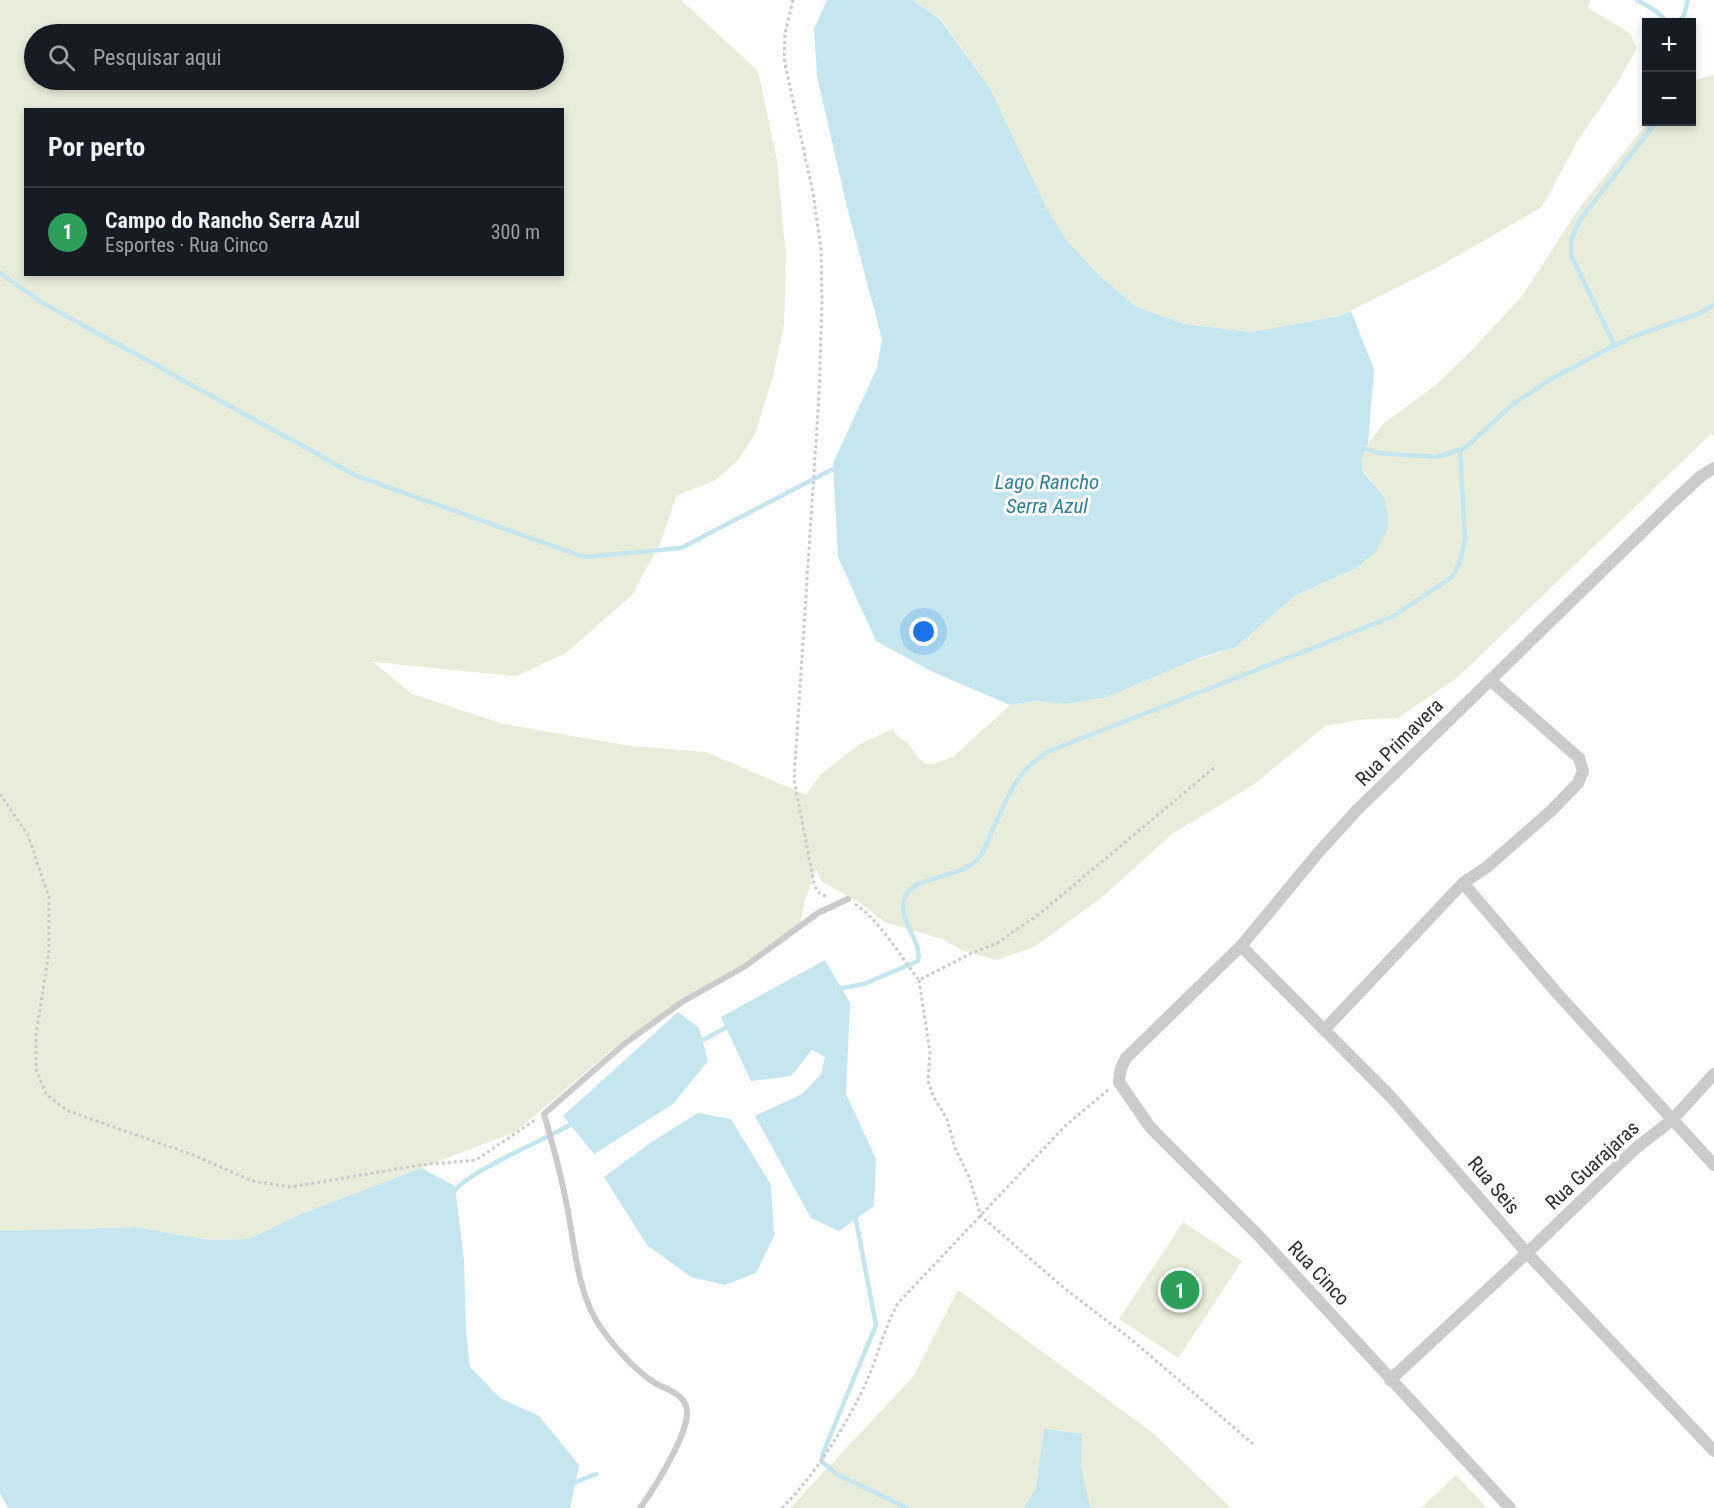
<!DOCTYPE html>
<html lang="pt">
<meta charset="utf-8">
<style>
body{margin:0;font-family:"Roboto Condensed",sans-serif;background:#20242c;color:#f1f3f6}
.controls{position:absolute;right:18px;top:18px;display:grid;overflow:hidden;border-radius:0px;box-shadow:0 3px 9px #0003}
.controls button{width:54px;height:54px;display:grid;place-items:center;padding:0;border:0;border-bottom:2px solid #363941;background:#171b24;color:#f1f3f6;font:30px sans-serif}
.you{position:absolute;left:924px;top:632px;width:21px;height:21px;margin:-15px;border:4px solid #fff;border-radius:50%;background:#1a73e8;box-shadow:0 0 0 9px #1a73e833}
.badge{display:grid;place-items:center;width:39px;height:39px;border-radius:50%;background:#8c9099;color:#fff;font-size:20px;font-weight:700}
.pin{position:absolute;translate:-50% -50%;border:3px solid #fff;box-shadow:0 2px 6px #0006}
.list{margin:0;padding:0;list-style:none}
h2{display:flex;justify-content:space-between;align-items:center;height:78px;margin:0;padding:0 24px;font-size:26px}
h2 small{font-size:20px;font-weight:400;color:#9ea1a6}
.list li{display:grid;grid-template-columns:39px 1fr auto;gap:18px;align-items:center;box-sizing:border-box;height:90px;padding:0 24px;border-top:2px solid #363941}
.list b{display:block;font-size:22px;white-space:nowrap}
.list p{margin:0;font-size:20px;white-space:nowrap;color:#9ea1a6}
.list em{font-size:20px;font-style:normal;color:#9ea1a6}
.icon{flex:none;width:33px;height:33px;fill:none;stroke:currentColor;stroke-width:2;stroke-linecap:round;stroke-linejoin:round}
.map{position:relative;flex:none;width:1714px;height:1508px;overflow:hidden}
.search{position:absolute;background:#171b24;box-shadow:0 3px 9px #0003;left:24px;top:24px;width:540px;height:66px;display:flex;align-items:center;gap:15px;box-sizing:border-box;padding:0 21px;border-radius:33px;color:#9ea1a6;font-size:22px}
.panel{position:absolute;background:#171b24;box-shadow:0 3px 9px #0003;left:24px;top:108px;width:540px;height:168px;border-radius:0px}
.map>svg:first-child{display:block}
.green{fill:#e8eddb;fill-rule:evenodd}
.water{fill:#c5e6ee}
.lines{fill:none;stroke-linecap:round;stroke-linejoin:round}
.stream{stroke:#c5e6ee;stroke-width:4.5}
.path{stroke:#cbcbcb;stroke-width:3;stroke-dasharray:3 3;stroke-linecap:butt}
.lane{stroke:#cbcbcb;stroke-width:6}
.street{stroke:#cbcbcb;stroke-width:12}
.labels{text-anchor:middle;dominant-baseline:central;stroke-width:6;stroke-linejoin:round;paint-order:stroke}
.street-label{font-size:20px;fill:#2e2e2e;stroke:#fff}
.water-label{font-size:21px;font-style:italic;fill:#347d90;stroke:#fff}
</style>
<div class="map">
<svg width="1714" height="1508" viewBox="0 0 1714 1508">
<rect width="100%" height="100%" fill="#fff"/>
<g class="green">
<path d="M 0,0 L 681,0 L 758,71 L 777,160 L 786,257 L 784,324 L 773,376 L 755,434 L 739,459 L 716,480 L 677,495 L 661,541 L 632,595 L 566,653 L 516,676 L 373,662 L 412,694 L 503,724 L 631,746 L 706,752 L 806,795 L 820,775 L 860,744 L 893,729 L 898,737 L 909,744 L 919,759 L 926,764 L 934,764 L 953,757 L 1010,705 L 1037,701 L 1065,704 L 1236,647 L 1296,595 L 1356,568 L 1375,553 L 1372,481 L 1363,472 L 1361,460 L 1368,444 L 1383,424 L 1436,385 L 1469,353 L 1523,295 L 1577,211 L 1648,122 L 1692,122 L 1692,81 L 1714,75 L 1714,436 L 1711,434 L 1458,677 L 1398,718 L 1358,720 L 1325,726 L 1253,785 L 1172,834 L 1101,898 L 1034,947 L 997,960 L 963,951 L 942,939 L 884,922 L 859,902 L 822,882 L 816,870 L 805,900 L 800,925 L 683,1004 L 627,1037 L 515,1132 L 301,1214 L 248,1239 L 211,1240 L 135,1227 L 0,1231 ZM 34,34 L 554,34 L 554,80 L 34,80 ZM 26,110 L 562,110 L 562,274 L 26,274 Z"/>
<path d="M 912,0 L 1590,0 L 1588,8 L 1630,33 L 1637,48 L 1619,80 L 1577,142 L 1542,207 L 1440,266 L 1340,316 L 1251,332 L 1184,324 L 1135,306 L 1099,275 L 1067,241 L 1046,208 L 990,88 L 941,19 Z"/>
<path d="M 1183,1222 L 1242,1261 L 1178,1358 L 1119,1319 Z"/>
<path d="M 958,1290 L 1153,1433 L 1231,1508 L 790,1508 L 913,1377 Z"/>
<path d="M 1456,1475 L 1487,1508 L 1421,1508 Z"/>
</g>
<g class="water">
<path d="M 827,0 L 912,0 L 940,19 L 990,88 L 1046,207 L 1067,241 L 1099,275 L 1135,306 L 1184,324 L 1251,332 L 1340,316 L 1351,311 L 1374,369 L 1368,444 L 1361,460 L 1363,472 L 1384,497 L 1388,514 L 1388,529 L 1375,553 L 1356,568 L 1296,595 L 1236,647 L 1199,658 L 1107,697 L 1065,704 L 1037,701 L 1010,705 L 933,672 L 876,641 L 838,557 L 833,463 L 877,368 L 882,339 L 847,207 L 817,76 L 814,29 Z"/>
<path d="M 825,960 L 850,1003 L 846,1094 L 876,1159 L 874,1206 L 839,1231 L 811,1218 L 755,1116 L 802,1094 L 821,1074 L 825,1057 L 812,1050 L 791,1076 L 751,1081 L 721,1017 Z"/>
<path d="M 678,1012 L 699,1028 L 708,1061 L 673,1104 L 594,1154 L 563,1116 Z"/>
<path d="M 698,1113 L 731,1119 L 771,1185 L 774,1236 L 756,1273 L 725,1285 L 691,1277 L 647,1245 L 604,1177 L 653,1141 Z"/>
<path d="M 421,1168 L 455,1186 L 464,1260 L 466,1333 L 470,1367 L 500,1398 L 539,1416 L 579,1465 L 570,1508 L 8,1508 L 0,1493 L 0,1231 L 135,1227 L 211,1240 L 248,1239 L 301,1214 Z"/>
<path d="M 1044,1429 L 1082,1434 L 1081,1467 L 1090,1508 L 1024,1508 L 1036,1488 Z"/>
</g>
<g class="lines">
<g class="stream">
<path d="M 1637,0 L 1656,11 L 1667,22"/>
<path d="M 1679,22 L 1684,15 L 1688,0"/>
<path d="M 0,273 L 41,302 L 357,476 L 584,557 L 681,548 L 831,470 L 837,470"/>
<path d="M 1615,346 L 1571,255 L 1571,240 L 1580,220 L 1656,122"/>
<path d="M 1361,447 L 1378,453 L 1437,457 L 1465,448 L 1512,405 L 1548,381 L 1601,352 L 1637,335 L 1698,314 L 1714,305"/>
<path d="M 837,989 L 864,984 L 918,961 C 923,939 894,919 906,895 C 915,876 962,878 979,858 C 984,851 988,841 991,833 C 1002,811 1012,781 1030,765 C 1036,760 1043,755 1049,751 L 1392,617 L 1452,577 L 1460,562 L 1465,539 L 1460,450"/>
<path d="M 699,1042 L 731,1025"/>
<path d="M 452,1194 C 466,1171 546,1140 573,1123"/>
<path d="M 855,1215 L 876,1325 L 823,1453 L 822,1462 L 838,1475 L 907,1508"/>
<path d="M 571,1484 L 596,1474"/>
</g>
<g class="path">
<path d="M 793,0 L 785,34 L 784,59 L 813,193 L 821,249 L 822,302 L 819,396 L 794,780 L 814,883 C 817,892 820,895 829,897"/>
<path d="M 0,794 L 28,835 L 49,897 L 49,951 L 36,1035 L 36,1069 L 46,1094 L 68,1111 L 191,1154 L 252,1181 L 291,1187 L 420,1165 L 476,1160 L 535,1120"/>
<path d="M 855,904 C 882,923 899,955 919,980 L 972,953 L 997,943 L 1038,915 L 1215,767"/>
<path d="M 919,980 L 930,1052 L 928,1081 L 933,1096 L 947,1119 L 955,1148 L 969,1177 L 981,1216 L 1064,1288 L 1132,1340 L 1253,1444"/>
<path d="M 782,1508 C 813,1478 847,1424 865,1385 C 878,1357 883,1330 898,1303 L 1065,1126 L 1108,1090"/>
</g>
<path class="lane" d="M 640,1508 C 654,1489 689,1433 687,1411 C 686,1394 667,1390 655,1383 C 632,1368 616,1349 601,1328 C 577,1294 575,1246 567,1206 C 561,1175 553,1145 544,1114 L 624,1044 L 682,1002 L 744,967 L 818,913 L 848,899"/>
<g class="street">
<path d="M 1463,883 L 1556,992 L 1714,1165"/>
<path d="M 1241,946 L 1391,1097 L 1527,1253 L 1714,1451"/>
<path d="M 1325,1029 L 1463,883 L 1487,867 L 1552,810 L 1578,783 L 1583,771 L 1579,758 L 1490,680"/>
<path d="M 1390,1380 L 1527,1253 L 1636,1148 L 1672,1120 L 1714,1074"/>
<path d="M 1510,1508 L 1257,1234 L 1150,1127 L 1119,1082 C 1120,1072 1121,1066 1126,1058 L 1241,946 L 1318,853 L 1356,811 L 1673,502 L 1701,476 L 1714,468"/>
</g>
</g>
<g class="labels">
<g class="street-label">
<text transform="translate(1399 742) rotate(-45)">Rua Primavera</text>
<text transform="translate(1592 1165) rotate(-43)">Rua Guarajaras</text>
<text transform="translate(1494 1185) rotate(50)">Rua Seis</text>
<text transform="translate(1319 1273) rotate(47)">Rua Cinco</text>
</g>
<g class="water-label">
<text x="1047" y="482">Lago Rancho<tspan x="1047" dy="24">Serra Azul</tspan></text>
</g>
</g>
</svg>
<div class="controls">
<button>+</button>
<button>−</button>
</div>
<div class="you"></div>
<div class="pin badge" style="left:1180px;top:1290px;background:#2e9e5b">1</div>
<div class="search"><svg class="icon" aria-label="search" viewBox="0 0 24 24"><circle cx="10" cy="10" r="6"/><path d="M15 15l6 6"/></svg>Pesquisar aqui</div>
<section class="panel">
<h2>Por perto<small></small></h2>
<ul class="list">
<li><span class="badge" style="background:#2e9e5b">1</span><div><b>Campo do Rancho Serra Azul</b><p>Esportes · Rua Cinco</p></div><em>300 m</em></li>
</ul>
</section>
</div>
